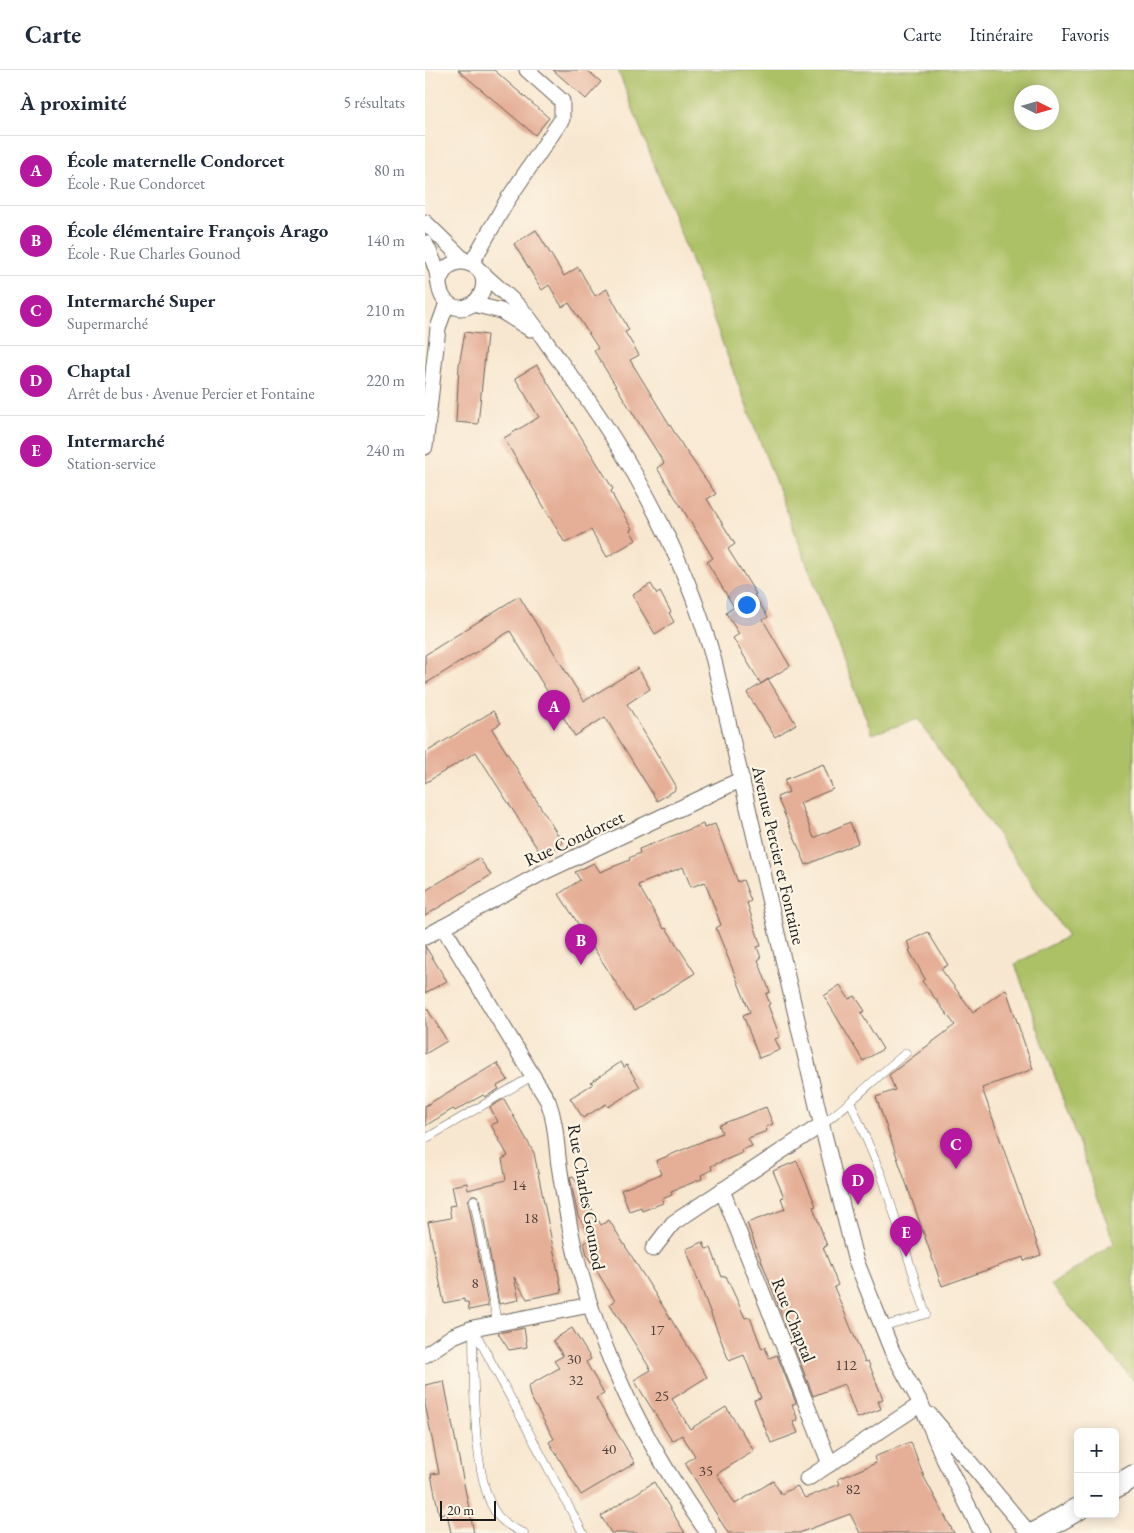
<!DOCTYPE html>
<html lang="fr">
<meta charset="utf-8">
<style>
body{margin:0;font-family:"EB Garamond",serif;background:#f6f6f7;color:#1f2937}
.controls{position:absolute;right:15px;bottom:15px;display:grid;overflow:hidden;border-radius:8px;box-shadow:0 2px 12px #0003}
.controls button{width:45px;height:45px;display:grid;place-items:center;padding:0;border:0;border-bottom:1px solid #e0e1e3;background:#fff;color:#1f2937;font:25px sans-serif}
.compass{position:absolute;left:589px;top:15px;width:45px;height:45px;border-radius:50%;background:#fff;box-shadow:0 2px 12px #0003;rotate:95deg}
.scale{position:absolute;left:15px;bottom:12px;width:56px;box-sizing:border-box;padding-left:5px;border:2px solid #1c1c1c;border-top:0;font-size:14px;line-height:18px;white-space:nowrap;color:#1c1c1c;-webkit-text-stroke:4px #fcf5e5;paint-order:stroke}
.you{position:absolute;left:321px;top:534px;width:18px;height:18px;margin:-12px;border:4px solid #fff;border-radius:50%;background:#1a73e8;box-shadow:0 0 0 8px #1a73e833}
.badge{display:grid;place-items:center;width:32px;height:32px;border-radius:50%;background:#b5179e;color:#fff;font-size:16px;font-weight:700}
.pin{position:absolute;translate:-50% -41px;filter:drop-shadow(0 1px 2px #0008)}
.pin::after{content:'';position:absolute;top:26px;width:18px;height:15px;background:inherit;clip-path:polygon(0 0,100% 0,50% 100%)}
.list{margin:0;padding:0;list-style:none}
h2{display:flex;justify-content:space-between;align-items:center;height:65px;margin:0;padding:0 20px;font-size:21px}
h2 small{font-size:16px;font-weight:400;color:#747a83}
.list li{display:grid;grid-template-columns:32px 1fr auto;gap:15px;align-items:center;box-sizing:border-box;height:70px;padding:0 20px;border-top:1px solid #e0e1e3}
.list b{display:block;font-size:19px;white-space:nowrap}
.list p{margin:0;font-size:16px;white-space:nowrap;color:#747a83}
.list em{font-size:16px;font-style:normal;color:#747a83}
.map{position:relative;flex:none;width:709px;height:1463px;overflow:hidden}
header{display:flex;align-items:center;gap:30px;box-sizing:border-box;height:70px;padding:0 25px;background:#fff;border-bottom:1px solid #e0e1e3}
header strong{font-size:24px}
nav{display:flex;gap:28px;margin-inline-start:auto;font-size:18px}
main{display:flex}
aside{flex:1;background:#fff}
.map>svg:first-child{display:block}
.green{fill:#acc065;stroke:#646e40;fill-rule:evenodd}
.building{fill:#e5ae96}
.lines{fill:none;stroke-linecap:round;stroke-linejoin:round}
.service-casing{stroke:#69635b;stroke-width:9}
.minor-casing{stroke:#69635b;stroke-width:17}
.secondary-casing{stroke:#69635b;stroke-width:24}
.service{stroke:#fff;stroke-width:8}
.minor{stroke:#fff;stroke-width:15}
.secondary{stroke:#fff;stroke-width:22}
.labels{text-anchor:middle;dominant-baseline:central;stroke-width:4.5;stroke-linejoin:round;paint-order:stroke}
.number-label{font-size:15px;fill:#4e403a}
.street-label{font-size:18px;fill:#1c1c1c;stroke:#fcf5e5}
</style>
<header>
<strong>Carte</strong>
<nav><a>Carte</a><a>Itinéraire</a><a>Favoris</a></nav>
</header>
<main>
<aside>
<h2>À proximité<small>5 résultats</small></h2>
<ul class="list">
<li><span class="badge">A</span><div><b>École maternelle Condorcet</b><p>École · Rue Condorcet</p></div><em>80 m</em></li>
<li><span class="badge">B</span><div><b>École élémentaire François Arago</b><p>École · Rue Charles Gounod</p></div><em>140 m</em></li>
<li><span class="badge">C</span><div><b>Intermarché Super</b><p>Supermarché</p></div><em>210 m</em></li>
<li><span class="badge">D</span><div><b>Chaptal</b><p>Arrêt de bus · Avenue Percier et Fontaine</p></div><em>220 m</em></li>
<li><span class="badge">E</span><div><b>Intermarché</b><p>Station-service</p></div><em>240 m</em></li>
</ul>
</aside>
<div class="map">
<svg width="709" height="1463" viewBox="0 0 709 1463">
<rect width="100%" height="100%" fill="#fcf5e5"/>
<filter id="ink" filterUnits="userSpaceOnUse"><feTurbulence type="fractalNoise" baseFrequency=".02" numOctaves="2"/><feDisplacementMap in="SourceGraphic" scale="10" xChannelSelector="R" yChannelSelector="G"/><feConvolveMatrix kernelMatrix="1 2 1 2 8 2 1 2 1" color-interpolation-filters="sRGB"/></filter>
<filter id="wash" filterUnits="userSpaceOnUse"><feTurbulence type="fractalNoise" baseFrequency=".0096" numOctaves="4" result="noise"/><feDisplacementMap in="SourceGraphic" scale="20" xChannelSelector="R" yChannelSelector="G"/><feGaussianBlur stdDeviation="1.12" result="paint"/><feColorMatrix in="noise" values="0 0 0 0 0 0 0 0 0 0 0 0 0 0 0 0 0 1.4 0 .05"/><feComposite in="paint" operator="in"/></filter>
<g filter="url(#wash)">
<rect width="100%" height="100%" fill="#f8e7d0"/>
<path class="green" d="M 193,0 L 709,0 L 709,1311 L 626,1215 L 689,1173 L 590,894 L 643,866 L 493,649 L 447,664 ZM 596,22 L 626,22 L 626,52 L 596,52 Z"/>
<g id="blocks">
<g class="building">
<path d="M 33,0 L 69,0 L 124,48 L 110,65 Z"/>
<path d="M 128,0 L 162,0 L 176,12 L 161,29 Z"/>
<path d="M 111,160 L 139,206 L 153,197 L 170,226 L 182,219 L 204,260 L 200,262 L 214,285 L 205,290 L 259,378 L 291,424 L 282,429 L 310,474 L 303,479 L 331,524 L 329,525 L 343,547 L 338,550 L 365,596 L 336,614 L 308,568 L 314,564 L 301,543 L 309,537 L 282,492 L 288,488 L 232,398 L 239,393 L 169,281 L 173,278 L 144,233 L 137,237 L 124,215 L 117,220 L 89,174 Z"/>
<path d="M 40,262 L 62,265 L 53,354 L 31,352 L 34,295 Z"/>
<path d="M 112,295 L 188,419 L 186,421 L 190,430 L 207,459 L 205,460 L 211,470 L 182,487 L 166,460 L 140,473 L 79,368 L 114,347 L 90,308 Z"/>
<path d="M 226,514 L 232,524 L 235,522 L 246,542 L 244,543 L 249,552 L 230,564 L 207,525 Z"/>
<path d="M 94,526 L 159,631 L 213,598 L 225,619 L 202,634 L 250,714 L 250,720 L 232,731 L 180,647 L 150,666 L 85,561 L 0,614 L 0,585 Z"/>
<path d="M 343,609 L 371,654 L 350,667 L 322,623 Z"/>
<path d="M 68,641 L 76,653 L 67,659 L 138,773 L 117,786 L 51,682 L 0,713 L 0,683 Z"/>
<path d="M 398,694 L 408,719 L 375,733 L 389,768 L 425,752 L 433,773 L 381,795 L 352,727 L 364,722 L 359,710 Z"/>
<path d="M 278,754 L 279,758 L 290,754 L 313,812 L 318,810 L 326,831 L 322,833 L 336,876 L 332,877 L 336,888 L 333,890 L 345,922 L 341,924 L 345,934 L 343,935 L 355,967 L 350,969 L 355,980 L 334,988 L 318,945 L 325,942 L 291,858 L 296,855 L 280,812 L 266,817 L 258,797 L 213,815 L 239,859 L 241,858 L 270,903 L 209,941 L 134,824 L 155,810 L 150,802 L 169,793 L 175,802 L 205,790 L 204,788 L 215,783 L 214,779 Z"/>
<path d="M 54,788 L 66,805 L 0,846 L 0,821 Z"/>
<path d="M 503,862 L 523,895 L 516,899 L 548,942 L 581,919 L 608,999 L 557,1018 L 616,1185 L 599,1191 L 598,1187 L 517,1216 L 451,1027 L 470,1020 L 464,1005 L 530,955 L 497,911 L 500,909 L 484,880 L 486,879 L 482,872 Z"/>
<path d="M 0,876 L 22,911 L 0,923 Z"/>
<path d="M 415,915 L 424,929 L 430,926 L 440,941 L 436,943 L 458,979 L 438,991 L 399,926 Z"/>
<path d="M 0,935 L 22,971 L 0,984 Z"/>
<path d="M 196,992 L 199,997 L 202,995 L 215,1017 L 183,1037 L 181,1034 L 158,1048 L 145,1028 L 168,1014 L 166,1012 Z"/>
<path d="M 72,993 L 83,1010 L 72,1016 L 74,1019 L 60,1027 L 58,1025 L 30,1041 L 28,1039 L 0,1056 L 0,1036 Z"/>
<path d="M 79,1029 L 109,1083 L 137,1222 L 102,1229 L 89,1207 L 94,1230 L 74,1234 L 55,1129 L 51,1125 L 47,1125 L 43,1131 L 63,1236 L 44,1240 L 43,1232 L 39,1232 L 39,1229 L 19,1233 L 3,1152 L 26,1148 L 24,1136 L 31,1135 L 27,1116 L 42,1113 L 43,1120 L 81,1110 L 77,1089 L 83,1086 L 66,1055 L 73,1052 L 65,1037 Z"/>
<path d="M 341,1037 L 348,1054 L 341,1057 L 342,1061 L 323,1068 L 327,1076 L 316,1080 L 317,1083 L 286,1096 L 287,1100 L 276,1105 L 277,1109 L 246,1121 L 247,1125 L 237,1129 L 238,1133 L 217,1141 L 216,1137 L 204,1141 L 196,1120 L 236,1104 L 231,1091 L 297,1063 L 294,1055 Z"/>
<path d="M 372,1091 L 391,1136 L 388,1137 L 402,1176 L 398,1177 L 413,1215 L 409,1217 L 440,1292 L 443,1291 L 458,1329 L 453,1331 L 456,1339 L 432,1348 L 419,1314 L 388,1326 L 322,1153 L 360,1139 L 356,1128 L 359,1127 L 348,1101 Z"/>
<path d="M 148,1106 L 176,1155 L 184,1150 L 282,1307 L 247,1329 L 265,1359 L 301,1337 L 329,1381 L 292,1404 L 310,1434 L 348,1411 L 356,1424 L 372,1416 L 380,1428 L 415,1414 L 413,1409 L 451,1393 L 449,1387 L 486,1372 L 499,1407 L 529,1463 L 435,1463 L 425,1444 L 374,1463 L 303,1463 L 260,1393 L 270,1386 L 257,1365 L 247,1371 L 209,1310 L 226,1300 L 185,1234 L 190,1231 L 162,1185 L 159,1173 L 167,1168 L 153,1146 L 145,1107 Z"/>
<path d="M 278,1172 L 281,1179 L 286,1178 L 297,1207 L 301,1206 L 320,1248 L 325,1247 L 337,1279 L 340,1277 L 344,1288 L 352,1285 L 371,1333 L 367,1335 L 373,1350 L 368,1351 L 373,1363 L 346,1373 L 329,1330 L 336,1328 L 319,1285 L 304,1291 L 261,1179 Z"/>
<path d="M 99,1258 L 102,1277 L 84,1280 L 73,1263 Z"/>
<path d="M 147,1258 L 166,1289 L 161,1292 L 179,1324 L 171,1328 L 210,1393 L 156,1425 L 124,1372 L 129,1369 L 105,1326 L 103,1316 L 134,1298 L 129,1291 L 138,1286 L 128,1270 Z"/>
<path d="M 19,1311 L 36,1399 L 49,1463 L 26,1463 L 22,1443 L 14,1444 L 6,1404 L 14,1403 L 0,1334 L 0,1315 Z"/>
<path d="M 229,1412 L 260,1463 L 186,1463 L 176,1446 Z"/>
</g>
</g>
</g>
<g filter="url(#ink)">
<use href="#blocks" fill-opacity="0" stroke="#69635b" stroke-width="1"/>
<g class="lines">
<defs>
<g id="service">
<path d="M 426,1033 L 457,1106 L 501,1244 L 456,1257"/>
<path d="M 396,1055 C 427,1033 452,1006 481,983"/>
<path d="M 0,1069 L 109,1005"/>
<path d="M 49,1130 L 72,1252"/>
<path d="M 48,1258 L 158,1463"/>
<path d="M 48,1260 C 49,1304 46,1413 73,1446 C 80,1454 89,1459 99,1463"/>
</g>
<g id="minor">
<path d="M 0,152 L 42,193"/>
<path d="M 0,173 C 5,182 9,192 12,202 C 14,211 13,221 19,229 C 36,251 66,228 57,204"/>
<path d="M 46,194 L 83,129 L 137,49 L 137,31 L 102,0"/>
<path d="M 14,212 C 19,194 35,186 51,197 C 66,212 83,225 98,241 C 111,256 122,274 134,290 C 203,381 258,480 289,591 L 393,1040 L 430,1188 L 467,1281 L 496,1334 L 519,1389 L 557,1463"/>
<path d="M 48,234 L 76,241 L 105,259"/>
<path d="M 0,377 L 13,258 L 22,233"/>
<path d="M 18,857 L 123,1031 C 131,1052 131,1073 134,1095 C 138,1122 143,1149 149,1177 C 174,1284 220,1373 283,1463"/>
<path d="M 0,867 L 115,804 L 317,709"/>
<path d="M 297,1120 L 405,1394"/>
<path d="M 228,1179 L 248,1153 L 396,1055"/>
<path d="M 0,1285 L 28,1266 L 48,1258 L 165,1235"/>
<path d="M 505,1345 L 604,1463"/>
<path d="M 382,1409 L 496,1334"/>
</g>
<g id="secondary">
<path d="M 690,1417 L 709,1406"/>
<path d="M 611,1463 L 653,1439"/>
</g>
</defs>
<use href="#service" class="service-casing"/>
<use href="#minor" class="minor-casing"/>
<use href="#secondary" class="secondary-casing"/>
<use href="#service" class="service"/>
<use href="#minor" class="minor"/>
<use href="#secondary" class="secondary"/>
</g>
</g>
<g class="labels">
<g class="number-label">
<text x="94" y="1114">14</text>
<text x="106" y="1147">18</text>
<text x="50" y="1212">8</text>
<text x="232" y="1259">17</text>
<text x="149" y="1288">30</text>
<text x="421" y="1294">112</text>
<text x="151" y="1309">32</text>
<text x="237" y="1325">25</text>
<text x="184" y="1378">40</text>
<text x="281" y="1400">35</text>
<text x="428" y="1418">82</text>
</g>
<g class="street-label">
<text transform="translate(149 768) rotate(-25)">Rue Condorcet</text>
<text transform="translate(354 785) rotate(77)">Avenue Percier et Fontaine</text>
<text transform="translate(162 1127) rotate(80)">Rue Charles Gounod</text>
<text transform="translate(369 1250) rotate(68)">Rue Chaptal</text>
</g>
</g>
</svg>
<div class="controls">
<button>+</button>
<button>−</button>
</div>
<svg class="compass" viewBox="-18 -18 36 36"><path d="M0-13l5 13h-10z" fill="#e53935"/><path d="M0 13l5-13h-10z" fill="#747a83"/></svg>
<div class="scale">20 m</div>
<div class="you"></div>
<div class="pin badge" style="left:129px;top:661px">A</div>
<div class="pin badge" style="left:156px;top:895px">B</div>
<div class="pin badge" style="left:531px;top:1099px">C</div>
<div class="pin badge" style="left:433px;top:1135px">D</div>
<div class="pin badge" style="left:481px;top:1187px">E</div>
</div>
</main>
